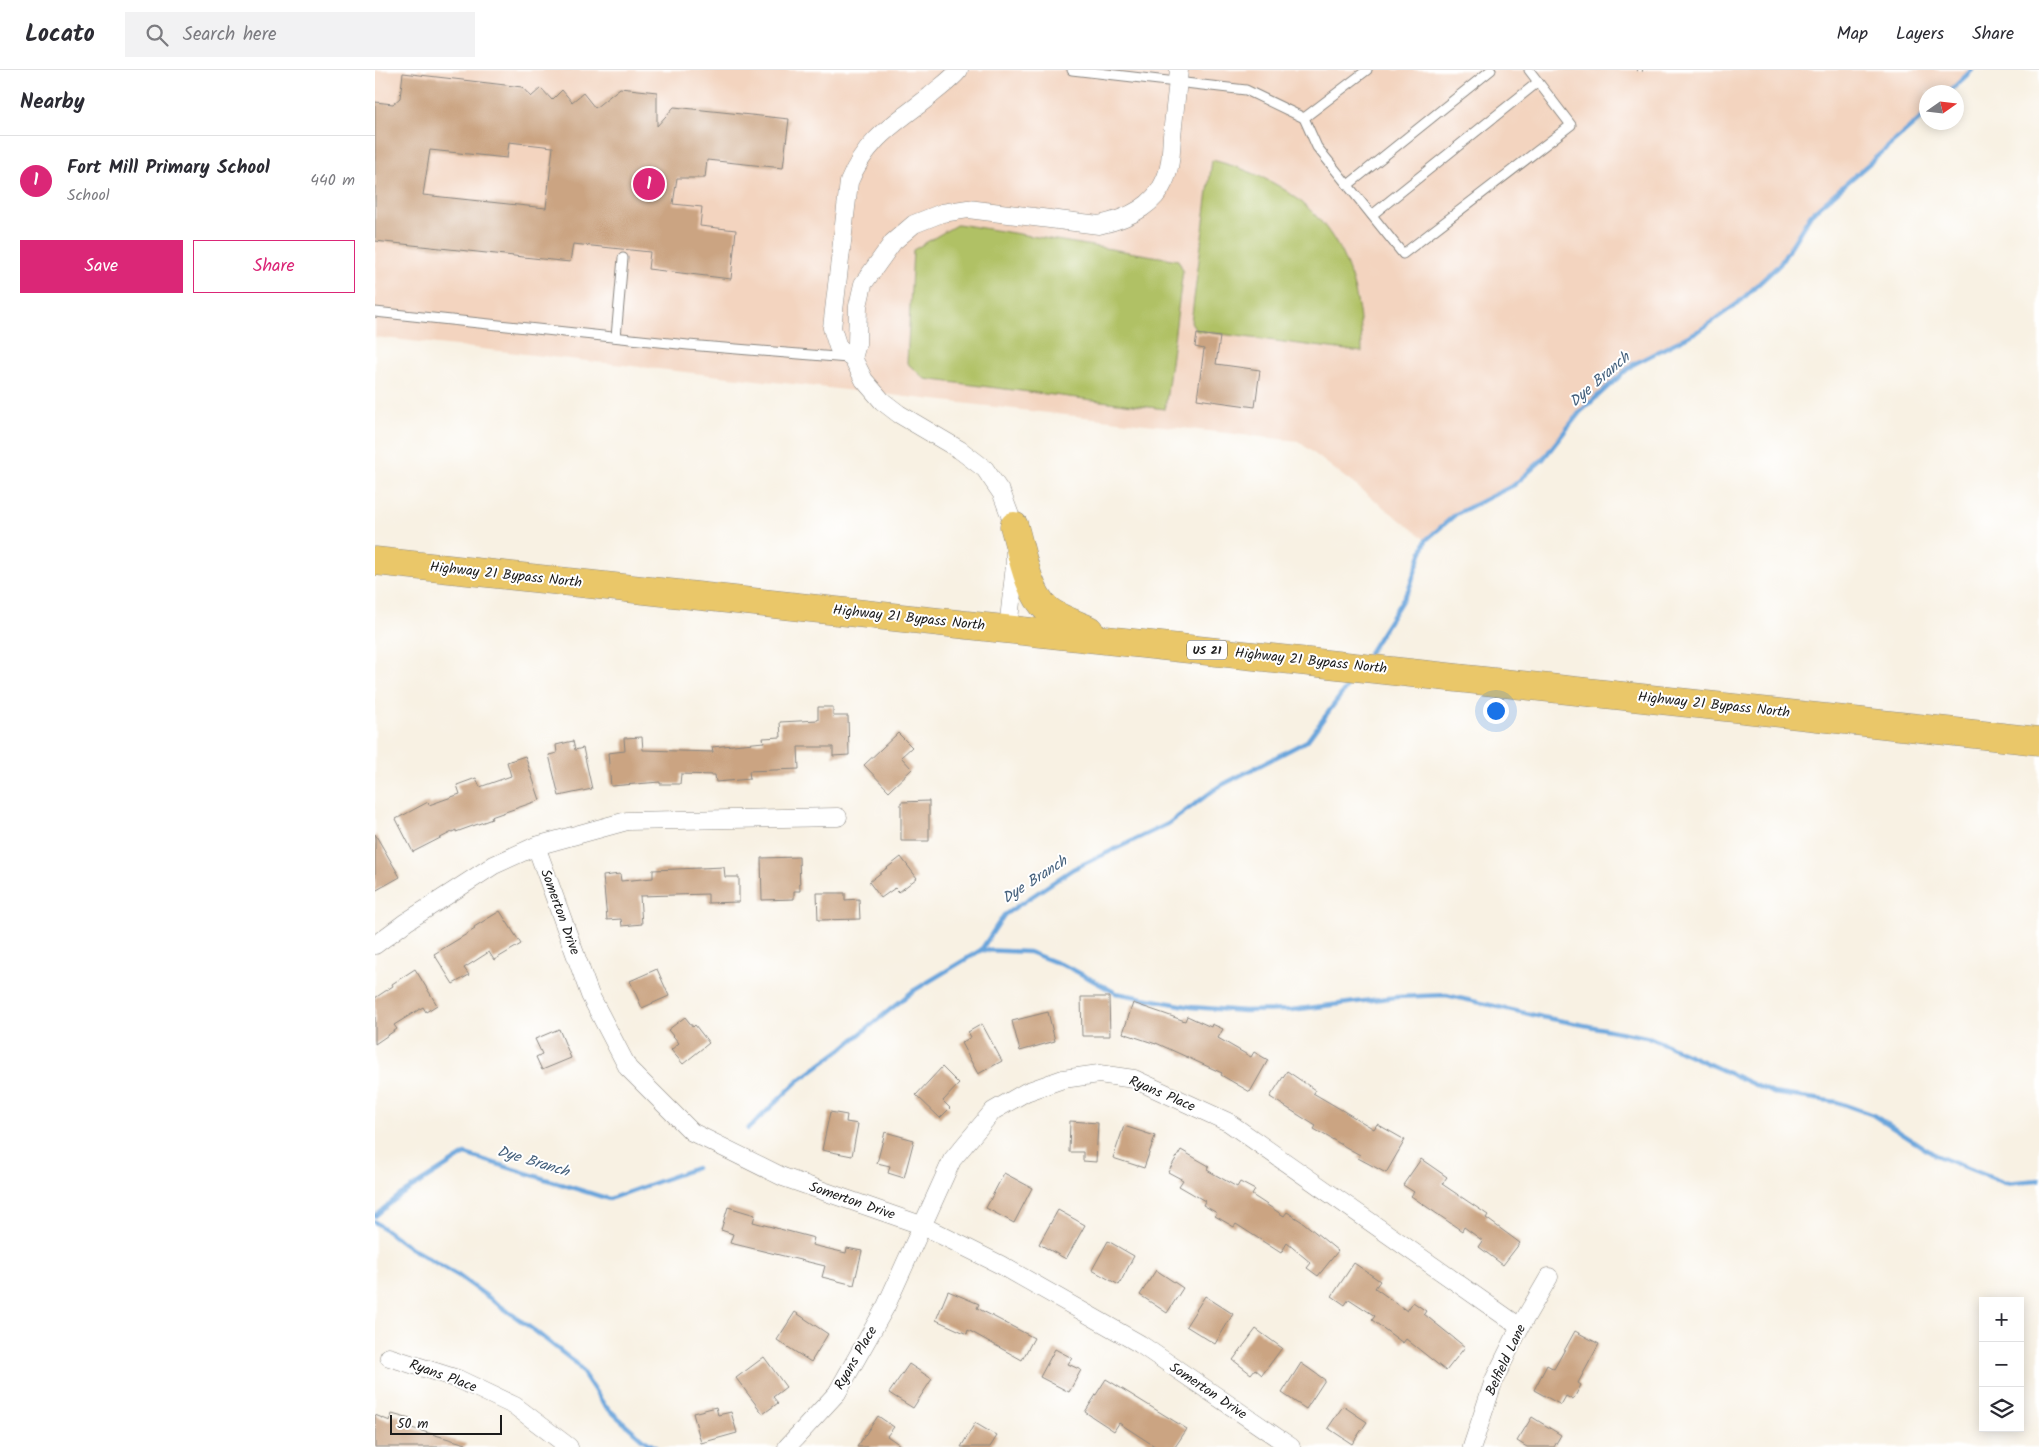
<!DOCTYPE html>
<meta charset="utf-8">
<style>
body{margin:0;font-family:Kalam,sans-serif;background:#f2f2f3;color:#2b2b33}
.controls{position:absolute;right:15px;bottom:15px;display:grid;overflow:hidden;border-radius:0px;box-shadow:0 2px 12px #0003}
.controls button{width:45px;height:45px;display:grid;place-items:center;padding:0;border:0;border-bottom:1px solid #e1e1e2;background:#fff;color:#2b2b33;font:25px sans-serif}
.compass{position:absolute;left:1544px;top:15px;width:45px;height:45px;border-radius:50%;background:#fff;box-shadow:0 2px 12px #0003;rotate:76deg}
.scale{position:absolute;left:15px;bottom:12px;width:112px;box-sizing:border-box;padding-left:5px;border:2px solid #1c1c1c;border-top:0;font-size:14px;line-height:18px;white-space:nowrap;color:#1c1c1c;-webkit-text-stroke:4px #fff;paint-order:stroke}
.you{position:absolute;left:1120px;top:640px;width:18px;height:18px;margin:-12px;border:4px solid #fff;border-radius:50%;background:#1a73e8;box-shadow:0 0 0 8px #1a73e833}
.badge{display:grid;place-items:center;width:32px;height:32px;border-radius:50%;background:#db2777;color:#fff;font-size:16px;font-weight:700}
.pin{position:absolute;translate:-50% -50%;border:2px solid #fff;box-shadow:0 1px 5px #0006}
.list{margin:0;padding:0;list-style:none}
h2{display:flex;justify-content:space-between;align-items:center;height:65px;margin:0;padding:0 20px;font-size:21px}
h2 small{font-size:16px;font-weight:400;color:#7c7c81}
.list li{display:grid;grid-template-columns:32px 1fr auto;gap:15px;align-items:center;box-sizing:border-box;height:90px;padding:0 20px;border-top:1px solid #e1e1e2}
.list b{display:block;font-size:19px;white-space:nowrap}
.list p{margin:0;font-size:16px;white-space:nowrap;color:#7c7c81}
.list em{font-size:16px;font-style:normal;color:#7c7c81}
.actions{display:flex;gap:10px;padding:15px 20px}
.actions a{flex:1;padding:11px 0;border:1px solid #db2777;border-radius:0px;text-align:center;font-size:18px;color:#db2777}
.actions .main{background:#db2777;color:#fff}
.icon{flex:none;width:28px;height:28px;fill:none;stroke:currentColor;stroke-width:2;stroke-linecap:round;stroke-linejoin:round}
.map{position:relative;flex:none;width:1664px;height:1377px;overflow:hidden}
header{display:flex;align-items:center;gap:30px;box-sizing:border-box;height:70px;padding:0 25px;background:#fff;border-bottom:1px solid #e1e1e2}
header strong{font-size:24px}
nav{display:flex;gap:28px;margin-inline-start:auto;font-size:18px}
.search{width:350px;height:45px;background:#f2f2f3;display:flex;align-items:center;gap:12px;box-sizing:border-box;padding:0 18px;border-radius:0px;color:#7c7c81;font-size:19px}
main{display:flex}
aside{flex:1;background:#fff}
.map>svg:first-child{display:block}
.built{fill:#f3d4bf}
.green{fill:#b0c165;stroke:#666e40}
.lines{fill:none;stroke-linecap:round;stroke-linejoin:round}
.stream{stroke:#6ba5db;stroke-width:4.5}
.building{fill:#cba482;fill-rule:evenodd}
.service-casing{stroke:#8a8680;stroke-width:11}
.minor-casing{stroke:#8a8680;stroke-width:19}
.primary-casing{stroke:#8a8680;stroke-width:29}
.path{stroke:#8a8680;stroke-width:2.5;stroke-dasharray:1 4;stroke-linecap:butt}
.service{stroke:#fff;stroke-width:9}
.minor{stroke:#fff;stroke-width:18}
.primary{stroke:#eac769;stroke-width:28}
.labels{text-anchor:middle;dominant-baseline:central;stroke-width:4;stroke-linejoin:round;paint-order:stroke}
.shield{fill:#fff;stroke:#606060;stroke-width:1}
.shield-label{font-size:12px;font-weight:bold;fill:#1c1c1c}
.street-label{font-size:14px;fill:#1c1c1c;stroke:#fff}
.water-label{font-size:15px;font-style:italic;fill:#44607c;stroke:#fff}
</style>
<header>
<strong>Locato</strong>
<div class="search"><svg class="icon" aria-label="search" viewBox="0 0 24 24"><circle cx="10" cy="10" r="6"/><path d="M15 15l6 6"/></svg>Search here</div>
<nav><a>Map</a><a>Layers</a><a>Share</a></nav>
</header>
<main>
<aside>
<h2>Nearby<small></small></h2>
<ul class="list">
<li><span class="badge">1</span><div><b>Fort Mill Primary School</b><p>School</p></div><em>440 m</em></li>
</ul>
<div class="actions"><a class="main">Save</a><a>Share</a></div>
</aside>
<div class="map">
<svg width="1664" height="1377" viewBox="0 0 1664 1377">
<rect width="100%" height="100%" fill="#fff"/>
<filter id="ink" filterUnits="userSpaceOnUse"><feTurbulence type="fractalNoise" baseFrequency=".02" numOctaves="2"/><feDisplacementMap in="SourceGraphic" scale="10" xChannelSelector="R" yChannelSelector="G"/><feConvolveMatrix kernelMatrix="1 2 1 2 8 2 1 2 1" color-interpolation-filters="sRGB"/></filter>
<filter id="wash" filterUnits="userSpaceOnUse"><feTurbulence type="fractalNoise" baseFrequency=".0096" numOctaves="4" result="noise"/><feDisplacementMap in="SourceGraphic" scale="20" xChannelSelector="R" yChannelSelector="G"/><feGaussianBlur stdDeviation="1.12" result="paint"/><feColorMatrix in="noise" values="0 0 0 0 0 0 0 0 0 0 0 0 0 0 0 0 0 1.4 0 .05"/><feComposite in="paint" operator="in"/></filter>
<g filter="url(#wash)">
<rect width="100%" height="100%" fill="#f8f1e3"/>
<path class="built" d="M 0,0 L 1597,0 L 1574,22 L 1552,22 L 1551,43 L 1436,144 L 1405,194 L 1363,233 L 1325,260 L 1257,295 L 1205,342 L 1168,389 L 1139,415 L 1081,444 L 1051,470 L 923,371 L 0,267 Z"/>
<g class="green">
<path d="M 837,90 C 939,115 986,178 987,282 L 822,261 L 816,252 Z"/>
<path d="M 583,154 L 803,190 L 808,200 L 790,339 L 550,309 L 532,293 L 538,180 Z"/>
</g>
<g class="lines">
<g class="stream">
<path d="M 1574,22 L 1597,0"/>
<path d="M 994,583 L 1034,519 L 1051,470 L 1081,444 L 1139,415 L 1168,389 L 1205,342 L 1257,295 L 1325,260 L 1363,233 L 1405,194 L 1436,144 L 1552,43"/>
<path d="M 606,880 L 654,882 L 695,898 L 741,923 L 816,937 L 869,941 L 916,940 L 1022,927 L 1071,925 L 1167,947 L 1276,968 L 1398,1023 L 1462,1032 L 1498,1045 L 1560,1085 L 1630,1113 L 1664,1110"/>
<path d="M 373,1059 L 423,1011 L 468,978 L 538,921 L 606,880 L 629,845 L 698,799 L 793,754 L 843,717 L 932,671 L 977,610"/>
<path d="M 0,1146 L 24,1126 L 90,1084 L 234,1129 L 321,1098"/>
<path d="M 0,1152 L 34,1177 L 84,1206 L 160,1261 L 202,1294 L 230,1336 L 267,1369 L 280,1377"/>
</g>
</g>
<g id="blocks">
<g class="building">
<path d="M 28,3 L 147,17 L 156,27 L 166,18 L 177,30 L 187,20 L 197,32 L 208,23 L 220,38 L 245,18 L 282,22 L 282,56 L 299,37 L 414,49 L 408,98 L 332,90 L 330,108 L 302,108 L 298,134 L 327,137 L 325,156 L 361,160 L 356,209 L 273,199 L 275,182 L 198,174 L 195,192 L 0,171 L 0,32 L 18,34 L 25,28 ZM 134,72 L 178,77 L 171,138 L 48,125 L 55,80 L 132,88 Z"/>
<path d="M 822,264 L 845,267 L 841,294 L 885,300 L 880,337 L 822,329 L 829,279 L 820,277 Z"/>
<path d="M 443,637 L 458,637 L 458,646 L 473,646 L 474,685 L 458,686 L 458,677 L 423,677 L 424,699 L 374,701 L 375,709 L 341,712 L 340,705 L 306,704 L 305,714 L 285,714 L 285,712 L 236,716 L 233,683 L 250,681 L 249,668 L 267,667 L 268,680 L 338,682 L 337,677 L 389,672 L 388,668 L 406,667 L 405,652 L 443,650 Z"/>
<path d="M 523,663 L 537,677 L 526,687 L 537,699 L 514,721 L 489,695 Z"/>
<path d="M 198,671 L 200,680 L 208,678 L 217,719 L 184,726 L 174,685 L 182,683 L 181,675 Z"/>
<path d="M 150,686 L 165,730 L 116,747 L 117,749 L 81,762 L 81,760 L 38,782 L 21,749 L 53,732 L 54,735 L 85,724 L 82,715 L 101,708 L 105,717 L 136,706 L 132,692 Z"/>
<path d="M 554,731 L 554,771 L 526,771 L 526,732 Z"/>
<path d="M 0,764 L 25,807 L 0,821 Z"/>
<path d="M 424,787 L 425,821 L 419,821 L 419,829 L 387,830 L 386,788 Z"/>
<path d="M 526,787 L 542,808 L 524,822 L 520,818 L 506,828 L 494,812 Z"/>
<path d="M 349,797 L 350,807 L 364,807 L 364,832 L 333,833 L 333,824 L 265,826 L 267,854 L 247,856 L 246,849 L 232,850 L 228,806 L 245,804 L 246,811 L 278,808 L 278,800 Z"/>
<path d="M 442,823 L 470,823 L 470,830 L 484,829 L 485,849 L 443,850 Z"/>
<path d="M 125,841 L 146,874 L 119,890 L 114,882 L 89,898 L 94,905 L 78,914 L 59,884 L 100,859 L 99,857 Z"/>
<path d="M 40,899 L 62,935 L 51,942 L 48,937 L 19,955 L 22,959 L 0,974 L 0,928 L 18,916 L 17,914 Z"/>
<path d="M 282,899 L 294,926 L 267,938 L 255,911 Z"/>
<path d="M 706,927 L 734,927 L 735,966 L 707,966 Z"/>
<path d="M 758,933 L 810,951 L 812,946 L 836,957 L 837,954 L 848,959 L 843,968 L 876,987 L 879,982 L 893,990 L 875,1022 L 846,1005 L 847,1003 L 781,973 L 781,974 L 748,963 Z"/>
<path d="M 673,942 L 680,971 L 645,981 L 637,951 Z"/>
<path d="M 310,947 L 318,957 L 320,955 L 334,973 L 308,994 L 296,980 L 304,973 L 293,960 Z"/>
<path d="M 607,954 L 627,991 L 603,1004 L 586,973 L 596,967 L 593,962 Z"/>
<path d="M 184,959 L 196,988 L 167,1000 L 161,987 L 167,984 L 160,969 Z"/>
<path d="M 567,997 L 584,1014 L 568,1031 L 575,1038 L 565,1048 L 541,1025 Z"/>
<path d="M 912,1001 L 940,1020 L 938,1023 L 999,1059 L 1002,1054 L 1030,1070 L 1011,1103 L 983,1088 L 985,1085 L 939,1059 L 941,1056 L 895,1027 Z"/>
<path d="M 455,1042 L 472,1045 L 471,1052 L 483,1054 L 477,1086 L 447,1080 Z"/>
<path d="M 695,1051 L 723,1053 L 721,1092 L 708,1091 L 708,1082 L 694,1082 Z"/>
<path d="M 749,1056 L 780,1066 L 769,1098 L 738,1088 Z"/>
<path d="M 510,1062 L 539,1070 L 529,1108 L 513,1103 L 515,1096 L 502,1093 Z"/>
<path d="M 806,1080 L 834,1096 L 832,1100 L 862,1117 L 865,1112 L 880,1120 L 877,1125 L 909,1146 L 912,1142 L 929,1153 L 963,1181 L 943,1206 L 932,1198 L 936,1193 L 912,1173 L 906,1183 L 861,1154 L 859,1157 L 840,1146 L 842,1143 L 828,1135 L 830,1131 L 804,1116 L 808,1110 L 793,1102 Z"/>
<path d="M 1046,1089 L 1072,1107 L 1067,1114 L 1113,1145 L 1111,1148 L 1145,1173 L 1128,1195 L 1104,1177 L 1108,1171 L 1089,1157 L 1087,1161 L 1036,1126 L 1039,1122 L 1028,1115 Z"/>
<path d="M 629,1103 L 657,1118 L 639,1153 L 611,1138 Z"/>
<path d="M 353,1137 L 380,1145 L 378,1152 L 439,1168 L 437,1175 L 471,1183 L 472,1178 L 487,1181 L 479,1215 L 447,1207 L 450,1196 L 355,1173 L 358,1164 L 346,1160 Z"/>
<path d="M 683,1140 L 710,1155 L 691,1189 L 664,1174 Z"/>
<path d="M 733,1171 L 759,1186 L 744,1215 L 717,1200 Z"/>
<path d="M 979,1193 L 1005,1211 L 1000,1218 L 1032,1241 L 1038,1232 L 1051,1241 L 1049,1244 L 1090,1277 L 1071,1301 L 1031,1269 L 1028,1273 L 997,1250 L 1000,1246 L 974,1229 L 970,1235 L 957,1226 Z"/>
<path d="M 781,1200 L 808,1218 L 792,1243 L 765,1225 Z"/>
<path d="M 573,1221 L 604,1234 L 602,1238 L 659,1268 L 647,1290 L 593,1260 L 592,1264 L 561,1250 Z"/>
<path d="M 830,1226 L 858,1244 L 840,1274 L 811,1256 Z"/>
<path d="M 420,1242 L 453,1264 L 436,1292 L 402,1270 Z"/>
<path d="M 881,1259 L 907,1278 L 887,1305 L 880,1299 L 876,1304 L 858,1290 Z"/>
<path d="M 1200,1261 L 1224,1274 L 1203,1313 L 1206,1315 L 1198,1330 L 1191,1326 L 1186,1335 L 1159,1320 L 1172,1295 L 1179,1299 Z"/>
<path d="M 680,1279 L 697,1288 L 693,1294 L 706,1300 L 694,1322 L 665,1307 Z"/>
<path d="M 389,1287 L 411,1317 L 398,1327 L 403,1333 L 388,1344 L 361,1308 Z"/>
<path d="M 926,1293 L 950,1310 L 931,1339 L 907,1323 Z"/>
<path d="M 534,1294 L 557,1309 L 538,1338 L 514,1323 Z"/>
<path d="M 731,1309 L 812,1359 L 800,1377 L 781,1377 L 744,1353 L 739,1361 L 710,1342 Z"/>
<path d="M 968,1336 L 992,1352 L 977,1374 L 953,1358 Z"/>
<path d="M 341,1337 L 343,1345 L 356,1342 L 362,1363 L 326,1373 L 318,1343 Z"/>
<path d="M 17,1344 L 35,1349 L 33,1357 L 91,1374 L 90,1377 L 0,1377 L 0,1345 L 15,1351 Z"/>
<path d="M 503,1346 L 519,1357 L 512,1366 L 528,1377 L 482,1377 Z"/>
<path d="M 1157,1347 L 1186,1365 L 1179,1377 L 1152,1377 L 1142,1371 Z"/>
<path d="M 600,1353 L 622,1366 L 615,1377 L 586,1377 Z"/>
</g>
</g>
</g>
<g filter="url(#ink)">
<use href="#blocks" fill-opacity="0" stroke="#8a8680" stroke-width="1"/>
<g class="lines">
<defs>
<g id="service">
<path d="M 697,0 L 871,20 L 929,48 L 992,0"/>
<path d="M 929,48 L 942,77 L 1028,184 L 1196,55 L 1154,0"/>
<path d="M 973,115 L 1116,0"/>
<path d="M 997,145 L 1163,12"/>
<path d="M 0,242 L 313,275 L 473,288"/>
<path d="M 241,267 L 248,188"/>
</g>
<g id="minor">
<path d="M 584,0 C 576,10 564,18 555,26 C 520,54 492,68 474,112 L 457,258 L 463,277 L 478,288 L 489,310 L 507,331 L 524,344 L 585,380 L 610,399 L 627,424 L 639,456 L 640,495 L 633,559"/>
<path d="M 478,288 L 482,274 L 483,236 L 488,214 L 518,172 L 539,154 L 567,143 L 593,139 L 724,155 C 751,149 778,138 789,112 C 796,98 796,81 797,66 C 799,44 802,22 804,0"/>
<path d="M 161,776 L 215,925 L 253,998 L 317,1062 L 408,1107 L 546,1155 L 626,1195 L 765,1274 L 916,1377"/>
<path d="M 0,875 L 31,852 L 119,795 L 161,776 L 252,751 L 463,747"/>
<path d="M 14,1287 L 83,1309 L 140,1336 L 194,1377"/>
<path d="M 412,1377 L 462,1323 L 511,1236 L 577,1090 L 618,1041 L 651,1022 L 688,1009 L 724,1004 L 759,1009 L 853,1052 L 1145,1257"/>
<path d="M 1097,1377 L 1119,1310 L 1145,1257 L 1174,1207"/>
</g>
<g id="primary">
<path d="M 639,456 C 646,480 653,523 672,539 C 681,548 702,554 714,560"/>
<path d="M 0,491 L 1664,671"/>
</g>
</defs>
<use href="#service" class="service-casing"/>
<use href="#minor" class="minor-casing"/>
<use href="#primary" class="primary-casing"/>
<path class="path" d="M 1262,0 L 1272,1"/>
<use href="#service" class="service"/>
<use href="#minor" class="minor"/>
<use href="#primary" class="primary"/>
</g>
</g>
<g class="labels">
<rect class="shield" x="812" y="570.5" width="40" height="19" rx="4"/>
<g class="shield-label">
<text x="832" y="580">US 21</text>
</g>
<g class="street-label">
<text transform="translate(131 505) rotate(6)">Highway 21 Bypass North</text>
<text transform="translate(534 548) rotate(6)">Highway 21 Bypass North</text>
<text transform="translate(936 591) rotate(6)">Highway 21 Bypass North</text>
<text transform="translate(1339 635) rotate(6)">Highway 21 Bypass North</text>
<text transform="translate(185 842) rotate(70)">Somerton Drive</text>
<text transform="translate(787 1024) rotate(23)">Ryans Place</text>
<text transform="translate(477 1131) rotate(19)">Somerton Drive</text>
<text transform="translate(481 1288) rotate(-60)">Ryans Place</text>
<text transform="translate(1131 1290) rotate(-65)">Belfield Lane</text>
<text transform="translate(68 1306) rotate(20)">Ryans Place</text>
<text transform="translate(833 1321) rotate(34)">Somerton Drive</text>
</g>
<g class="water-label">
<text transform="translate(1225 310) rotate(-41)">Dye Branch</text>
<text transform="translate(660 810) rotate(-33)">Dye Branch</text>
<text transform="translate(158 1092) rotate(17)">Dye Branch</text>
</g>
</g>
</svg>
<div class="controls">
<button>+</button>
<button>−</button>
<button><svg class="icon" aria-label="layers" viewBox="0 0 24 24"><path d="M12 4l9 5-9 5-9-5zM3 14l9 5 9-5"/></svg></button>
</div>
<svg class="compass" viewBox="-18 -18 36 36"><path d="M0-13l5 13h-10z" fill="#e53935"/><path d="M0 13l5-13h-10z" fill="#7c7c81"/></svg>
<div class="scale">50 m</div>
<div class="you"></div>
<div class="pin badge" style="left:274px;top:114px">1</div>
</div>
</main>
